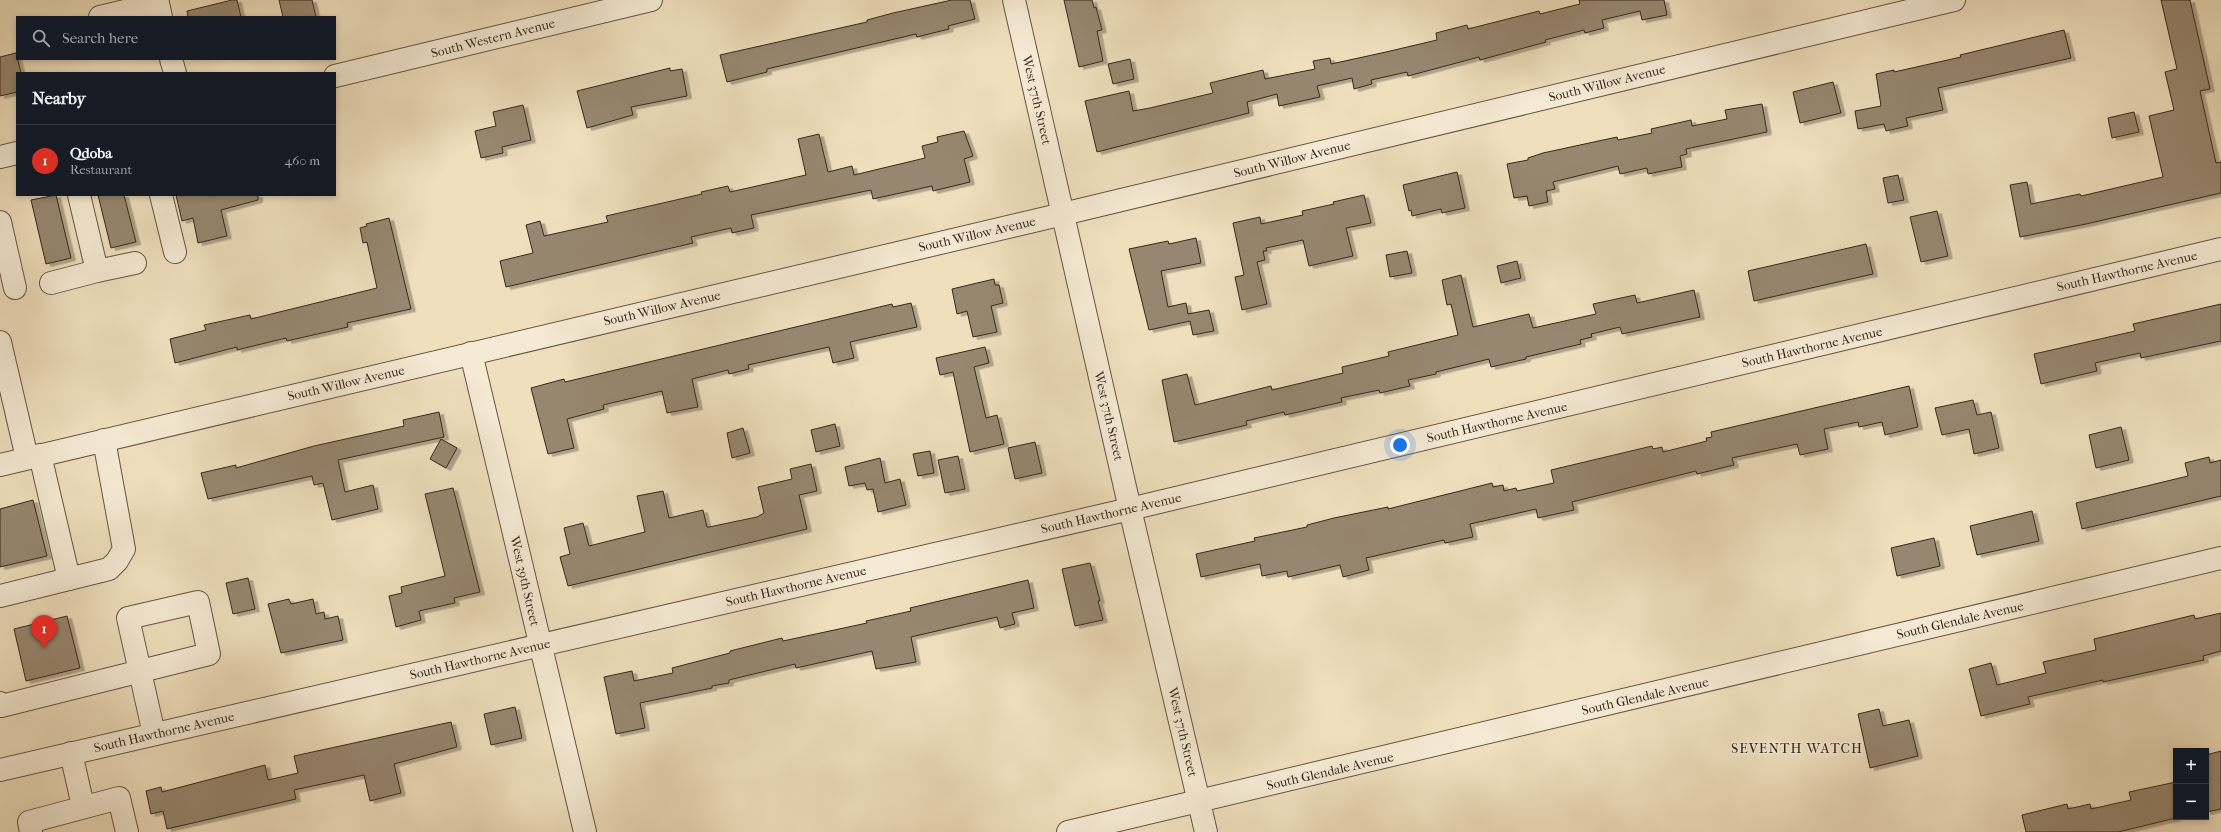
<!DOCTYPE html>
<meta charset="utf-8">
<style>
body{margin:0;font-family:"IM FELL French Canon",serif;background:#20242c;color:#f1f3f6}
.controls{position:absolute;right:12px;bottom:12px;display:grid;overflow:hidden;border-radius:0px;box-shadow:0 2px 6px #0003}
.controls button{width:36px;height:36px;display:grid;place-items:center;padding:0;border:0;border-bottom:1px solid #363941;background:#171b24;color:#f1f3f6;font:20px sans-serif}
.you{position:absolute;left:1400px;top:445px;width:14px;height:14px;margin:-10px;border:3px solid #fff;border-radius:50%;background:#1a73e8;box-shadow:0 0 0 6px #1a73e833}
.badge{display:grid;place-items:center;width:26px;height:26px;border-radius:50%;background:#d93025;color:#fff;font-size:13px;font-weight:700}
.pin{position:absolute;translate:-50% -33px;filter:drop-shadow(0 1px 2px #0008)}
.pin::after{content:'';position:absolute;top:21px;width:14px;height:12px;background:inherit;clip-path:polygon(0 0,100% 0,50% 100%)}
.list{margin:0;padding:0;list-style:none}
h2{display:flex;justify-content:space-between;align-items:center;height:52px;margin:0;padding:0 16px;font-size:17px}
h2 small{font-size:13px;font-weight:400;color:#9ea1a6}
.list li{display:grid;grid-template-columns:26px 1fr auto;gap:12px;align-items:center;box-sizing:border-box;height:72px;padding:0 16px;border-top:1px solid #363941}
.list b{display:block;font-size:15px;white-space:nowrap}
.list p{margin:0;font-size:13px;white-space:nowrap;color:#9ea1a6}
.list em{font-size:13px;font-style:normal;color:#9ea1a6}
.icon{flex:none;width:22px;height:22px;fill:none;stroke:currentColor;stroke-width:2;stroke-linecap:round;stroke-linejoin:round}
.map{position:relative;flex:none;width:2221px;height:832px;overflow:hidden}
.search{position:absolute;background:#171b24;box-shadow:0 2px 6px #0003;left:16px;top:16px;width:320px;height:44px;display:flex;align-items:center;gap:10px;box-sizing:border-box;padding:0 14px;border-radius:0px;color:#9ea1a6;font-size:15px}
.panel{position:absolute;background:#171b24;box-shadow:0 2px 6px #0003;left:16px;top:72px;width:320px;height:124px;border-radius:0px}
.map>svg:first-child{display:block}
.building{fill:#97876f;stroke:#38271b;filter:url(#shadow)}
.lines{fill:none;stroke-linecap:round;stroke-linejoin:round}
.minor-casing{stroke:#654;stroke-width:24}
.minor{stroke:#f5ead4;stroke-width:22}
.labels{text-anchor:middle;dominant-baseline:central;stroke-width:3;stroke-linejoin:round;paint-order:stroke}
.street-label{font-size:13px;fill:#38271b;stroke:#f5ead4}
.neighbourhood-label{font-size:14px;letter-spacing:1px;fill:#38271b;stroke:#f5ead4}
</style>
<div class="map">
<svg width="2221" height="832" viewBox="0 0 2221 832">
<defs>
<filter id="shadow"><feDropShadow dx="4.5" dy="2.5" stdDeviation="0" flood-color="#0004"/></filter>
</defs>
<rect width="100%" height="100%" fill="#efdfbd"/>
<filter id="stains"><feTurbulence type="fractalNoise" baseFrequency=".005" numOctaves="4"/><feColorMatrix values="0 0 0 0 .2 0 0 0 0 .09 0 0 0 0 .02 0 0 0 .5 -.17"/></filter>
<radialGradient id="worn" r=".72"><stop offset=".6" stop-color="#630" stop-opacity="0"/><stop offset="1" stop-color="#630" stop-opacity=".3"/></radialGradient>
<g class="building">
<path d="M 232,0 L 237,0 L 241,17 L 188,17 L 187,11 Z"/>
<path d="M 279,0 L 312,0 L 316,17 L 283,17 Z"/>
<path d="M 952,0 L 970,0 L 975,19 L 948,26 L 949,29 L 917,37 L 916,34 L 767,69 L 767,72 L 727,82 L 720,55 L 867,22 L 867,20 L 893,13 Z"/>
<path d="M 1064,0 L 1092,0 L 1094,8 L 1096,7 L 1102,30 L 1097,31 L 1103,61 L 1079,67 Z"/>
<path d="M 1579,0 L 1664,0 L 1667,15 L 1642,20 L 1640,11 L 1602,20 L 1604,28 L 1585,33 L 1584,30 L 1545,40 L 1546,42 L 1480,60 L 1479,57 L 1408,76 L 1407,72 L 1371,80 L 1372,84 L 1354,89 L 1352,78 L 1317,86 L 1320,97 L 1279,106 L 1277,94 L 1247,102 L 1249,113 L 1097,152 L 1085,101 L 1129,91 L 1133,111 L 1150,108 L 1213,93 L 1210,83 L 1263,70 L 1265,79 L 1315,69 L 1313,61 L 1330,58 L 1331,64 L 1386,52 L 1437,40 L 1436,33 L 1467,25 L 1468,29 L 1539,11 L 1540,14 L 1580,4 Z"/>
<path d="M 2161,0 L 2190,0 L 2210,89 L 2200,91 L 2216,163 L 2221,162 L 2221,193 L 2086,224 L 2020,237 L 2010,185 L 2027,182 L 2031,204 L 2080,194 L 2081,196 L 2163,177 L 2149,116 L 2174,110 L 2165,72 L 2177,69 Z"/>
<path d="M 2064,30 L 2071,58 L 1938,88 L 1943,110 L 1906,118 L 1908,126 L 1886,131 L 1884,124 L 1858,129 L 1855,111 L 1881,106 L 1876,74 L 1894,70 L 1894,72 L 1961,57 L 1960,55 Z"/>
<path d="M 16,53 L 21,73 L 17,73 L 17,92 L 0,96 L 0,57 Z"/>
<path d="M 1130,59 L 1134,79 L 1113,84 L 1108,64 Z"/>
<path d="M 670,68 L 670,71 L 682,69 L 687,96 L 631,107 L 633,115 L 587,128 L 577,91 Z"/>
<path d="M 1833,82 L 1841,113 L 1800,123 L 1793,92 Z"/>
<path d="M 1762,104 L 1767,132 L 1686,149 L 1687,154 L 1680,156 L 1682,167 L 1648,174 L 1647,168 L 1620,174 L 1618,166 L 1553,182 L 1555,189 L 1546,191 L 1548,202 L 1529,206 L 1527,196 L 1514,198 L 1507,164 L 1528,160 L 1528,158 L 1543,153 L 1617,137 L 1618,140 L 1652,133 L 1651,129 L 1691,120 L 1692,126 L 1727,119 L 1725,110 Z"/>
<path d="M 523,105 L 531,140 L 502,147 L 503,153 L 481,158 L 475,131 L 496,126 L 493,112 Z"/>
<path d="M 2134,112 L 2139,132 L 2112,138 L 2108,118 Z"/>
<path d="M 964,131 L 973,156 L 964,159 L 970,182 L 933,191 L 932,186 L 873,199 L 871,190 L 751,215 L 754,228 L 732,233 L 731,228 L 691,237 L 693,243 L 506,287 L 500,261 L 533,253 L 526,225 L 540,221 L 544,236 L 608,222 L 606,216 L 702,194 L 701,192 L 728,186 L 730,192 L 806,175 L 798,139 L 819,134 L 828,172 L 852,166 L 854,175 L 925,158 L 922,146 L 938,142 L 937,137 Z"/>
<path d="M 1457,172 L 1465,208 L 1442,213 L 1441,209 L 1412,216 L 1411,210 L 1409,211 L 1403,185 Z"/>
<path d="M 1898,175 L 1904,200 L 1888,203 L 1883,178 Z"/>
<path d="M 56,195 L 71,258 L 46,264 L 31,200 Z"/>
<path d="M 98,195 L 124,195 L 136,242 L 111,248 Z"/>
<path d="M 176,195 L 258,195 L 258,200 L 221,210 L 227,236 L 198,243 L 193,218 L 182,221 Z"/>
<path d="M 1364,195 L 1371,223 L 1346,228 L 1353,256 L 1309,266 L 1303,240 L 1266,248 L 1267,251 L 1263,251 L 1265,260 L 1257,262 L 1267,304 L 1242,310 L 1235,277 L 1244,275 L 1233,223 L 1260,217 L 1261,224 L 1303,215 L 1302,211 L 1334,204 L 1333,202 Z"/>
<path d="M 1937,211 L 1948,256 L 1921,262 L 1910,217 Z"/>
<path d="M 389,218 L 411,309 L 347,323 L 348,327 L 287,341 L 286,338 L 237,350 L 237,347 L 175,363 L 170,339 L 206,330 L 204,325 L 250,315 L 251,319 L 377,288 L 367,242 L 363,243 L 360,228 L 367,226 L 366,224 Z"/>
<path d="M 1196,238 L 1201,263 L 1161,271 L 1168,307 L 1186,303 L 1188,314 L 1209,310 L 1214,331 L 1193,335 L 1190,321 L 1149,330 L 1129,249 L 1168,241 L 1169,244 Z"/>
<path d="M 1866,244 L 1873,274 L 1754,301 L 1748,271 Z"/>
<path d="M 1407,251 L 1412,273 L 1390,277 L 1386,255 Z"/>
<path d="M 1517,261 L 1521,278 L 1501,283 L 1497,266 Z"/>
<path d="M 1461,275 L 1473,327 L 1529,314 L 1533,328 L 1596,314 L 1593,304 L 1635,295 L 1637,303 L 1694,290 L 1700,317 L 1622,334 L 1620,327 L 1591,334 L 1592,337 L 1580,340 L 1581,344 L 1526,357 L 1526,359 L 1491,367 L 1489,359 L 1436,372 L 1436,374 L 1408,380 L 1410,386 L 1380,393 L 1379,390 L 1341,398 L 1342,402 L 1285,415 L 1284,412 L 1246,421 L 1247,425 L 1174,442 L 1162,380 L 1187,374 L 1195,405 L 1271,386 L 1272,390 L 1343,373 L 1342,367 L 1389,356 L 1388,352 L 1458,335 L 1451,304 L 1447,305 L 1442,280 Z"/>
<path d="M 994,279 L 995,285 L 999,285 L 1003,303 L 991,306 L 997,332 L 973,337 L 967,311 L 957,314 L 952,289 Z"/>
<path d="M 911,303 L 917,327 L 850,342 L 854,358 L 833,363 L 829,347 L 748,365 L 749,369 L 729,374 L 728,370 L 692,379 L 698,407 L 667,413 L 662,391 L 603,405 L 604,409 L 567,419 L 574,448 L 548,454 L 531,388 L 564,379 L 565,382 L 892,304 L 893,307 Z"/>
<path d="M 2221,304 L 2221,341 L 2141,358 L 2140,353 L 2095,363 L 2097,371 L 2041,384 L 2034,354 L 2135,331 L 2133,324 Z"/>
<path d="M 985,347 L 989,363 L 974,367 L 986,418 L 997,415 L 1004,444 L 970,452 L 953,372 L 940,375 L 936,358 Z"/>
<path d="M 1909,386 L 1918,427 L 1885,435 L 1882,422 L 1859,427 L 1858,422 L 1824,429 L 1828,449 L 1800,455 L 1797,444 L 1732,458 L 1734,465 L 1697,474 L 1696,471 L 1572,502 L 1574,510 L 1538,518 L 1536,509 L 1470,524 L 1473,537 L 1445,543 L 1444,540 L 1366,558 L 1369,570 L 1343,577 L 1340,565 L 1288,577 L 1287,571 L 1262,576 L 1260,564 L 1201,577 L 1196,554 L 1255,541 L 1254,538 L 1307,527 L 1307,525 L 1334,518 L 1388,507 L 1388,509 L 1492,483 L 1493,487 L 1503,485 L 1504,491 L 1516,488 L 1517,491 L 1554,483 L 1551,470 L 1652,446 L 1653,449 L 1662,447 L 1663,452 L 1707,441 L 1706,438 L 1712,437 L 1711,432 Z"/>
<path d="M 1973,400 L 1977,415 L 1991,412 L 1999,448 L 1974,454 L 1969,429 L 1942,435 L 1935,408 Z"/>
<path d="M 439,412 L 444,437 L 338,460 L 345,492 L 373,485 L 378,509 L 332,520 L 323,483 L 314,485 L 312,476 L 208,499 L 201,473 L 236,465 L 236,468 L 314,446 L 404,426 L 403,420 Z"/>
<path d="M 835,424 L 840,446 L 816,452 L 811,430 Z"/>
<path d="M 2121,427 L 2129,460 L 2096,468 L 2089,435 Z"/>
<path d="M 743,428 L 750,453 L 732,458 L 727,433 Z"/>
<path d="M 441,439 L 457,448 L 446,468 L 430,459 Z"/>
<path d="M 1035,442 L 1042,473 L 1015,479 L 1008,448 Z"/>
<path d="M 930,451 L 934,473 L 918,476 L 913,454 Z"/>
<path d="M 958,456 L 965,489 L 945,493 L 938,460 Z"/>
<path d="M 2209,457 L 2210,463 L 2221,460 L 2221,496 L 2082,529 L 2076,503 L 2188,476 L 2185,463 Z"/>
<path d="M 880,458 L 885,483 L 900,479 L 906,505 L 878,512 L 873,489 L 867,490 L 865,483 L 849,486 L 845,467 Z"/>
<path d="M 811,464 L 817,491 L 799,495 L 807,529 L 568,586 L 560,557 L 570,554 L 564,528 L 583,523 L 589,546 L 645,532 L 637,496 L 663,491 L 669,518 L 703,510 L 707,527 L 709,527 L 757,517 L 764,513 L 758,487 L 792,479 L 790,469 Z"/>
<path d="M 453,488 L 480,592 L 454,598 L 455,603 L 419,611 L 421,620 L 396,627 L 389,596 L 402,593 L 401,587 L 445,576 L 425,494 Z"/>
<path d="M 33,500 L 47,556 L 0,567 L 0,509 Z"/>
<path d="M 2032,511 L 2039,541 L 1977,555 L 1970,526 Z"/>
<path d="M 1934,538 L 1940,566 L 1897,576 L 1891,548 Z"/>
<path d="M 1090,563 L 1100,601 L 1098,601 L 1103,620 L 1075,626 L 1062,569 Z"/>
<path d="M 248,578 L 255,609 L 233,614 L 226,583 Z"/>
<path d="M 1028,580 L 1034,608 L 1012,613 L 1015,624 L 1000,628 L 997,617 L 911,637 L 916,662 L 876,669 L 872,651 L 796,668 L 795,664 L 729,680 L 729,683 L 712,686 L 712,688 L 640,703 L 645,728 L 616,734 L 604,677 L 632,671 L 634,681 L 673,673 L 672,668 L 730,653 L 730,651 L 782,638 L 783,641 L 867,623 L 866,621 L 911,611 L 910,608 Z"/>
<path d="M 289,599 L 291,604 L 313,599 L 316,614 L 324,612 L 325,619 L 338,616 L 343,640 L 281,653 L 268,604 Z"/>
<path d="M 2221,613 L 2221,651 L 2203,656 L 2204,660 L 2103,682 L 2103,680 L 2028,697 L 2030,704 L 1981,716 L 1969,669 L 1991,663 L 1997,685 L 2046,673 L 2043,662 L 2096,650 L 2094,639 L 2194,615 L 2195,619 Z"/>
<path d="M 67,616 L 80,668 L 26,681 L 14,629 Z"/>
<path d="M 515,707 L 522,738 L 491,745 L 484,714 Z"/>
<path d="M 1879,709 L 1883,726 L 1909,720 L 1918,756 L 1870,768 L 1858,714 Z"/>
<path d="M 451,722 L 457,747 L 394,764 L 401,793 L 370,801 L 364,775 L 294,790 L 296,799 L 167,829 L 163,811 L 151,814 L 146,791 L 161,787 L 162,792 L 265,765 L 268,780 L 298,773 L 294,756 Z"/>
<path d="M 2221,751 L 2221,809 L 2206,812 L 2206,755 Z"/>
<path d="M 2176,782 L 2176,818 L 2118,832 L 2026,832 L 2022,815 L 2067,804 L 2068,809 L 2090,804 L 2091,809 L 2131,800 L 2129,792 Z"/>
</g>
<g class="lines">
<defs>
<g id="minor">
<path d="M 1014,0 L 1130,509 L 1206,832"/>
<path d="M 100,17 L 158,3 L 161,17"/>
<path d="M 171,59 L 175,73"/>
<path d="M 335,76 L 651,0"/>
<path d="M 0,157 L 17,153"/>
<path d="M 161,195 L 175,252"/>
<path d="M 0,222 L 15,288"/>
<path d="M 97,271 L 135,263"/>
<path d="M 51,283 L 97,271 L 79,195"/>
<path d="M 0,342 L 27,458"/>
<path d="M 471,353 L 585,832"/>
<path d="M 40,455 L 69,579"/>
<path d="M 0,465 L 1063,214 L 1954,0"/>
<path d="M 0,596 L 109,569 L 117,561 L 124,549 L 104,440"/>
<path d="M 0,703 L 1,706 L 209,654 L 198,602 L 128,618 L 154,734"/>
<path d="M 71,753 L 83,806"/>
<path d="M 0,770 L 1130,509 L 2221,249"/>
<path d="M 31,832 L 29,822 L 119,798 L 127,832"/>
<path d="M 1068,832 L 2221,558"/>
</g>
</defs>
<use href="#minor" class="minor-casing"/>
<use href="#minor" class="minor"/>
</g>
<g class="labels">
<g class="street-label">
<text transform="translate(493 38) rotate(-14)">South Western Avenue</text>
<text transform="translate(1607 83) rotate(-14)">South Willow Avenue</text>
<text transform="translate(1037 100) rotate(77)">West 37th Street</text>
<text transform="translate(1292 159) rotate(-14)">South Willow Avenue</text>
<text transform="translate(977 234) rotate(-13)">South Willow Avenue</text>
<text transform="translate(2127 271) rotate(-13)">South Hawthorne Avenue</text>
<text transform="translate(662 308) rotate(-13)">South Willow Avenue</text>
<text transform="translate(1812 347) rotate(-13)">South Hawthorne Avenue</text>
<text transform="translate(346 383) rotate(-13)">South Willow Avenue</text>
<text transform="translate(1109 416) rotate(77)">West 37th Street</text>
<text transform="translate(1497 422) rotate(-13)">South Hawthorne Avenue</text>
<text transform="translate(1111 513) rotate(-13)">South Hawthorne Avenue</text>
<text transform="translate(525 581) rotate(77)">West 39th Street</text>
<text transform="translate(796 586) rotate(-13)">South Hawthorne Avenue</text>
<text transform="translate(1960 620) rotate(-13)">South Glendale Avenue</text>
<text transform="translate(480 659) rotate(-13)">South Hawthorne Avenue</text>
<text transform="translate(1645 696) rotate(-13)">South Glendale Avenue</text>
<text transform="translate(164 732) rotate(-13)">South Hawthorne Avenue</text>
<text transform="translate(1183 732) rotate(77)">West 37th Street</text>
<text transform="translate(1330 771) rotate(-13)">South Glendale Avenue</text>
</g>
<g class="neighbourhood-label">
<text x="1797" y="748">SEVENTH WATCH</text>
</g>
</g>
<rect width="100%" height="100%" filter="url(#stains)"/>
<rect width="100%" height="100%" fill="url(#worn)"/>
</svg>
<div class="controls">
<button>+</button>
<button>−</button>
</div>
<div class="you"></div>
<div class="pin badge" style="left:44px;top:648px">1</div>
<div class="search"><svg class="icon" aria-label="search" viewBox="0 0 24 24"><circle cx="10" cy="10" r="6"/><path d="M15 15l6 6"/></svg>Search here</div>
<section class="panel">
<h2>Nearby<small></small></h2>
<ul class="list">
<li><span class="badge">1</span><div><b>Qdoba</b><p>Restaurant</p></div><em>460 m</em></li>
</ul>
</section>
</div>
